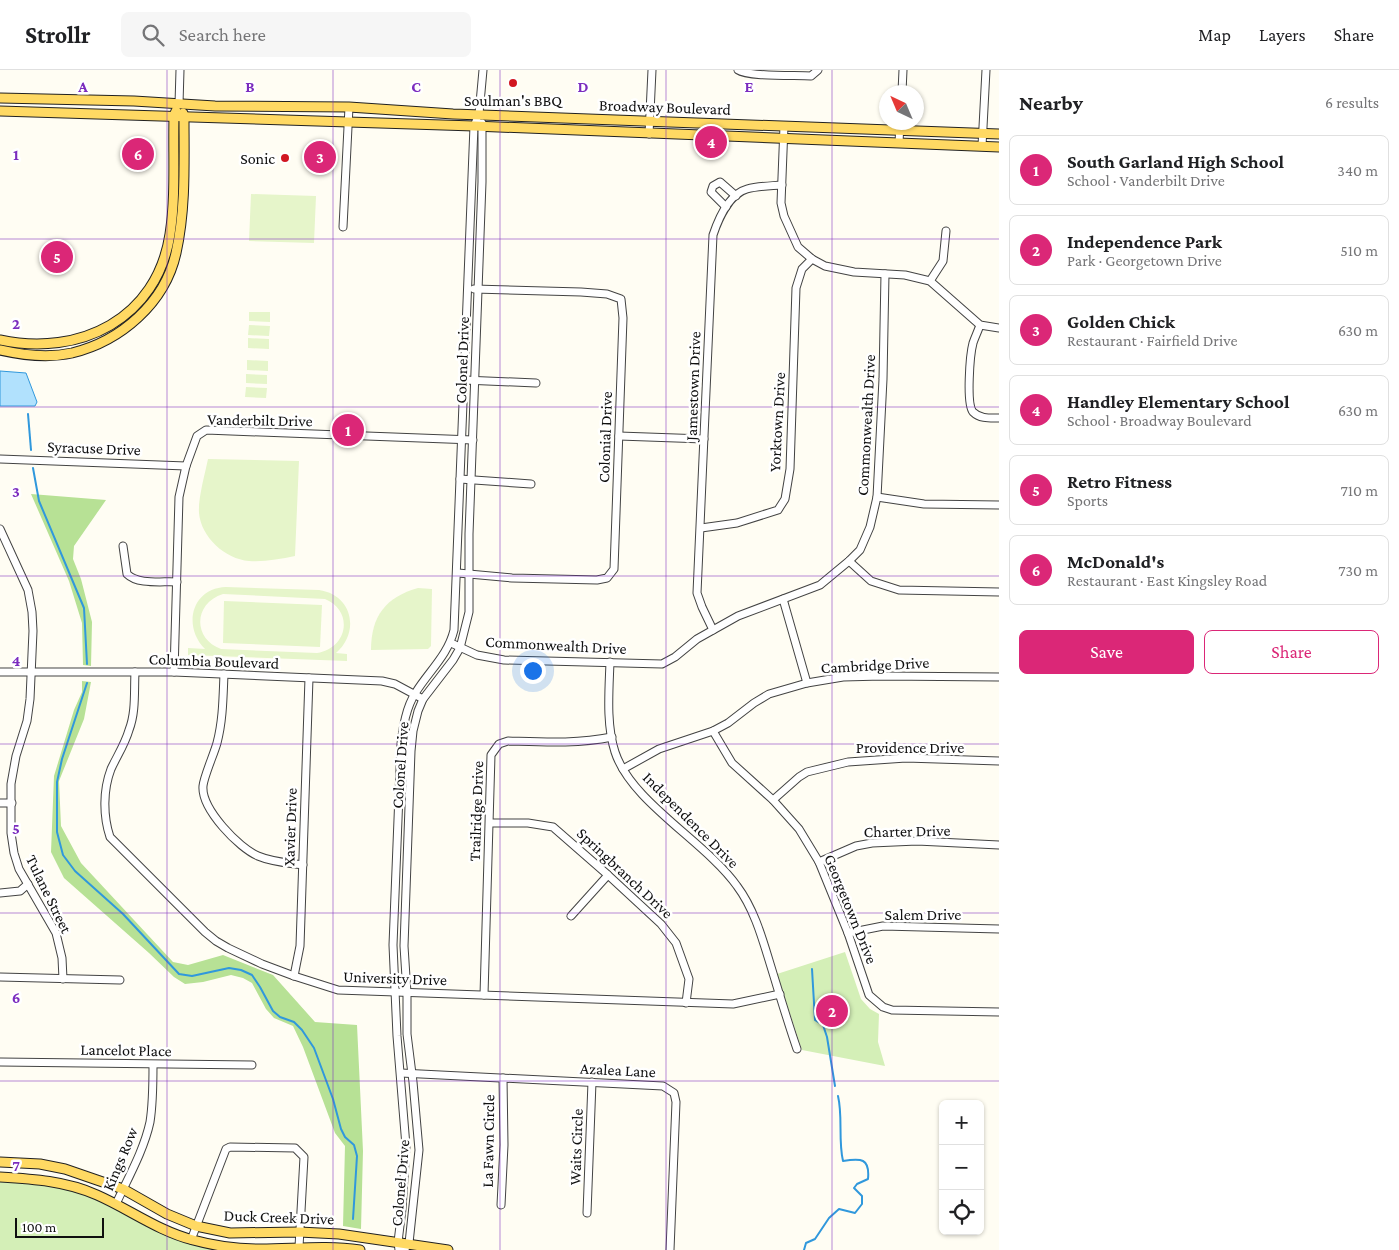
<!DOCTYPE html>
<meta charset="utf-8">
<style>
body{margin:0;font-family:"Crimson Pro",serif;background:#f6f6f6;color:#202124}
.controls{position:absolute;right:15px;bottom:15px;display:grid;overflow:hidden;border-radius:8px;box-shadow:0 1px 4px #0004}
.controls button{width:45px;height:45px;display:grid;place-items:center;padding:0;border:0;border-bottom:1px solid #e0e0e0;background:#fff;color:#202124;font:25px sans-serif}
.compass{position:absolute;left:879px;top:15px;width:45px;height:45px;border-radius:50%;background:#fff;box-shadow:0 1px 4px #0004;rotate:316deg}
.scale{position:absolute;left:15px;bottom:12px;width:89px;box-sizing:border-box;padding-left:5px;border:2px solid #101010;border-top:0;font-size:14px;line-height:18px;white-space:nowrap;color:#101010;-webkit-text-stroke:4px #fff;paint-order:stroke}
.you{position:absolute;left:532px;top:600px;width:18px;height:18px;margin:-12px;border:4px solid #fff;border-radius:50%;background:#1a73e8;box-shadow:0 0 0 8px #1a73e833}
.badge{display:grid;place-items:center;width:32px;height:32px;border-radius:50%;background:#db2777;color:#fff;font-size:16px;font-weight:700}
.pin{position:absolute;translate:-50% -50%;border:2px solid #fff;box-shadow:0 1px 5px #0006}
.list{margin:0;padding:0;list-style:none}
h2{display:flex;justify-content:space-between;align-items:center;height:65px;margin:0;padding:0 20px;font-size:21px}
h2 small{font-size:16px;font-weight:400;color:#757577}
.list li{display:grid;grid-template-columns:32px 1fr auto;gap:15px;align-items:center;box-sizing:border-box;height:70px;margin:0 10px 10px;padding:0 10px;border:1px solid #e0e0e0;border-radius:8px}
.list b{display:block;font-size:19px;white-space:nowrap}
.list p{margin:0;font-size:16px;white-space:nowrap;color:#757577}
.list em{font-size:16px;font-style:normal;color:#757577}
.actions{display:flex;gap:10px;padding:15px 20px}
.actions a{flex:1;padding:11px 0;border:1px solid #db2777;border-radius:8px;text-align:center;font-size:18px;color:#db2777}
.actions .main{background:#db2777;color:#fff}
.icon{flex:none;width:28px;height:28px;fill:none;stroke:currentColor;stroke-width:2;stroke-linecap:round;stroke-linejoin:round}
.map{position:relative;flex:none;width:999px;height:1180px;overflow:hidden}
header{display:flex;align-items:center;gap:30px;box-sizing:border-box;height:70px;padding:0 25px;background:#fff;border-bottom:1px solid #e0e0e0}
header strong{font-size:24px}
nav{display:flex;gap:28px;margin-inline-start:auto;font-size:18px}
.search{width:350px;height:45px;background:#f6f6f6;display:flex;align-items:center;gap:12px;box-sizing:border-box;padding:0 18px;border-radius:8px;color:#757577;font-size:19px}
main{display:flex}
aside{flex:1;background:#fff}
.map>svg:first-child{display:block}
.green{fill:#d4efb7}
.forest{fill:#b7e195}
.pitch{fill:#e6f5ca;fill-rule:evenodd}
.water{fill:#b1e1fd;stroke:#3098dc}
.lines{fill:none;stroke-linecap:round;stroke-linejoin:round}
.stream{stroke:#3098dc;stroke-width:2}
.minor-casing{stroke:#434343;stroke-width:9}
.major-casing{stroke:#212121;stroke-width:11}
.minor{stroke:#fff;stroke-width:7}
.major{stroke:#ffd963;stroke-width:9}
.grid{fill:none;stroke:#7b2cbf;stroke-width:1;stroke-opacity:0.55}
.poi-dot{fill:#d11721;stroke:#fff;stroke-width:2}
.labels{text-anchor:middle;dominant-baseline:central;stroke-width:5;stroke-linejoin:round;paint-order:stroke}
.poi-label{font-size:16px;fill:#101010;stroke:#fff}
.street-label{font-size:16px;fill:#101010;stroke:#fff}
.grid-label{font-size:16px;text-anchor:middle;font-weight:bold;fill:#7b2cbf;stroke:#fff;stroke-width:5;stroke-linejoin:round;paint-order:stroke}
</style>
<header>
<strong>Strollr</strong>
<div class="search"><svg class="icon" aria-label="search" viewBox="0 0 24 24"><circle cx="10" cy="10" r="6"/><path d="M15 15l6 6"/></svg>Search here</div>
<nav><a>Map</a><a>Layers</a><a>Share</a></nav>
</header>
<main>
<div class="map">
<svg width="999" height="1180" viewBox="0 0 999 1180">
<rect width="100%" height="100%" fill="#fffdf3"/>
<g class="green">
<path d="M 845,882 L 861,929 L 870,939 L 879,944 L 878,972 L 885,996 L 802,980 L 777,904 Z"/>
<path d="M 0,1111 L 53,1114 L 93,1125 L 159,1160 L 233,1180 L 0,1180 Z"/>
</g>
<g class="forest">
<path d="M 31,424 L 106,430 L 74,476 L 73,489 L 81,509 L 92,552 L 91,596 L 83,595 L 82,553 L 69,511 Z"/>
<path d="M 82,611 L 91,612 L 84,649 L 59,711 L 61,756 L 81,793 L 173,892 L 188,895 L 223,885 L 273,905 L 315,952 L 357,955 L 363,1081 L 361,1159 L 343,1156 L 345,1076 L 335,1063 L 303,977 L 293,956 L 274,948 L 266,939 L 252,913 L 243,908 L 231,905 L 203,912 L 185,914 L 174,907 L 149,883 L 64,808 L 51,782 L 54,706 L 74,640 L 82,622 Z"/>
</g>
<g class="pitch">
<path d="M 251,124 L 316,126 L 314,173 L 249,171 Z"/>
<path d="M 249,242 L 270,242 L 270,252 L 249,251 Z"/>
<path d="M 249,255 L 270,256 L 269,266 L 248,265 Z"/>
<path d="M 248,268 L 269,269 L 269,279 L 248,278 Z"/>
<path d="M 247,290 L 268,291 L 268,301 L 247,300 Z"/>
<path d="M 246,304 L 267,305 L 267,314 L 246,313 Z"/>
<path d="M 246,317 L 267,318 L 266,328 L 245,327 Z"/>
<path d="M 208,389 L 299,391 L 295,486 C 280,489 265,492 249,491 C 225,489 201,467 199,443 C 198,428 205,404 208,389 Z"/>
<path d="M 226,517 L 319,520 C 353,525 360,562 336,583 L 347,584 L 347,591 L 188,585 L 188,578 L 205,579 C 182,556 192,518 226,517 ZM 223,524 L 325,529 C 354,541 348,578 317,583 L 221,579 C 192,568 194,533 223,524 Z"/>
<path d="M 418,518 L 432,519 L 431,576 L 428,579 L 371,580 C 371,546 386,527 418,518 Z"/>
<path d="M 224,531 L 322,535 L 320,577 L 223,573 Z"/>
</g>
<path class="water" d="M 0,301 L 26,303 L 37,332 L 35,336 L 0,336 Z"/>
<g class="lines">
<g class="stream">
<path d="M 28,344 L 31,380"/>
<path d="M 33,398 L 39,431 L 84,538 L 87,594"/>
<path d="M 87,613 L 62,689 L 57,712 L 57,762 L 63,785 L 75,801 L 123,844 L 179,904 L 192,906 L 229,898 L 241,900 L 252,905 L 260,917 L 273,941 L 280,947 L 294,952 L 302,960 L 314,978 L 333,1029 L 341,1059 L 345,1067 L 354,1075 L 357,1086 L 353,1149"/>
<path d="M 812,899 L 815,950 L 823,955 L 827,967 L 835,1016"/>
<path d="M 804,1180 L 806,1173 L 815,1169 L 829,1148 L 839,1139 L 855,1143 L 862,1134 L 862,1126 L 854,1118 L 857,1114 L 868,1109 C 870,1088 861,1088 843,1091 C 838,1069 843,1047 838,1026"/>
</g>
<defs>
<g id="minor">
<path d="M 738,0 C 748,7 796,5 811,6 L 818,0"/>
<path d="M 902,22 L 903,0"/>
<path d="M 179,34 L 180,0"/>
<path d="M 784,56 L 781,133 L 784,146 L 798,177 L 812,189 L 825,196 L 854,202 L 905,205 L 930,211 L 980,255 L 999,258"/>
<path d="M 649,64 L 652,0"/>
<path d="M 899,73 L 900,52"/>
<path d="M 982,76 L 986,0"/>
<path d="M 726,137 L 711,122 L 713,116 L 720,112 L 736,126"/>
<path d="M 343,157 L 349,37"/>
<path d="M 930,211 L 943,191 L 946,161"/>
<path d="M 980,255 C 978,261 975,267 973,273 C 970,284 966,334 973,342 C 980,349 990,348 999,348"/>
<path d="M 464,310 L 536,313"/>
<path d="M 619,366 L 704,369"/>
<path d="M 0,389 L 186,396"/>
<path d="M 460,409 L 531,414"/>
<path d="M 877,427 L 924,434 L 999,435"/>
<path d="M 701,458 L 737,453 L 778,440 L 785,429 L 790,399 L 796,218 L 802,199 L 812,189"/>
<path d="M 0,459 L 28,520 L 32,542 L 33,561 L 30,629 L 27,651 L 16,686 L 11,714 L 11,763 L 14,783 L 19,799 L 56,863 L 62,888 L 63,909"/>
<path d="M 123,476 L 127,504 C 138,515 162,511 177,512"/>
<path d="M 849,491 L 871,511 L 899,520 L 999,522"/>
<path d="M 458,503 L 512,508 L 597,510 L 607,508 L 614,499 L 623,248 L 621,229 L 607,224 L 581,222 L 474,219"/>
<path d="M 783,529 L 807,613"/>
<path d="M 713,560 L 702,537 L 697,523 L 713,165 C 718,150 729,124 747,119 C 758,116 770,116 782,115"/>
<path d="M 451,573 L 477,585 L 504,590 L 662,594 L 675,587 L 697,569 L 738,546 L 820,515 L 849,491 L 860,480 L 870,457 L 877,427 L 883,309 L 885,204"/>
<path d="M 610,592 C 609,621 606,654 615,682 C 631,732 706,772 737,816 C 755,840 763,871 772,900 C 780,926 788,953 797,979"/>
<path d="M 0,602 L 174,602 L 382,611 L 395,614 L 423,629"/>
<path d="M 135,602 C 134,622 136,642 129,660 C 125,674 117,686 111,699 C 103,720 103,746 110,767 L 205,862 L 216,871 L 228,878 L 262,894 L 294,906 L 338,920 L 733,934 L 780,924"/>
<path d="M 174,602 L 179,427 L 186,396 L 197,366 L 206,360 L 473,370"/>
<path d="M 224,604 C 223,627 223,650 217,673 C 214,684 204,706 203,716 C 201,739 239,778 258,786 C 272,792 288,793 303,795"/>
<path d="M 713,661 L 732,693 L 773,730 L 799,759 L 819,792 L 848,863 L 869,925 L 883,937 L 892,940 L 999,942"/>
<path d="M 623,699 L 659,679 L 713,661 L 728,653 L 754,633 L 769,624 L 807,613 L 843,607 L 882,606 L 999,607"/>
<path d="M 773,730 L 799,707 L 807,702 L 848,692 L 906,688 L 999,691"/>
<path d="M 0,733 L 12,733"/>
<path d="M 490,753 L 528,753 L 553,757 L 608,805 L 661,854 L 676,873 L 689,909 L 686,933"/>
<path d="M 819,792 L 856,776 L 872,773 L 917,771 L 999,775"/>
<path d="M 0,823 L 20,821 L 28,814"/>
<path d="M 571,846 L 608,805"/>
<path d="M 848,863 L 883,856 L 999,859"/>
<path d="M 294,906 L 300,876 L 309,608"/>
<path d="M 0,907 L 120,910"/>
<path d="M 484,925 L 491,685 L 499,674 L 508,671 C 543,672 577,674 612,667"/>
<path d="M 0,992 L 252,995"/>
<path d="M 401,1003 L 663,1016 L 674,1023 L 676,1032 L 670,1180"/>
<path d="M 116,1134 C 128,1108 144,1080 150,1052 C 153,1033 153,1014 153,995"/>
<path d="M 501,1135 L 504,1075 L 503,1008"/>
<path d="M 587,1143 L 592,1012"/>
<path d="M 191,1170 L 226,1079 L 230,1077 L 295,1078 L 304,1087 L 299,1177"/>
<path d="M 399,1180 L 398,1172 L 402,1139 L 406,1076 L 397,966 L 393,875 L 401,674 C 403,657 406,637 416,622 C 429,601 448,585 454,560 L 474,56 L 479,44 L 483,0"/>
<path d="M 404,1180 L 409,1173 L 419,1080 L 413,1012 L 407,964 L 407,923 L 404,876 L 411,681 L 413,661 L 418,641 L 423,629 L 453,590 L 460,578 L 469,542 L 469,464 L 482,112 L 482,53"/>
</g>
<g id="major">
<path d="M 0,28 L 134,31 L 215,36 L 349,37 L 453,44 L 999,64"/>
<path d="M 0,41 L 474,56 L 999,77"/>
<path d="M 0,270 C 80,287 157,249 170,164 C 176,126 173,85 174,46 L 176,41"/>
<path d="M 0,280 C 22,285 49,288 72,283 C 121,271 165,233 176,183 C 186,138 184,92 184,47 L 183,43"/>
<path d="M 0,1092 L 40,1094 L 65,1099 L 123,1119 L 167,1144 L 196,1156 L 230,1163 L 299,1162 L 339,1164 L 448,1180"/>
<path d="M 0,1107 C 33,1109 66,1111 97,1125 C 129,1139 158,1161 193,1170 C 215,1176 238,1179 261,1179 C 294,1179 327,1175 360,1180"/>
</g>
</defs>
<use href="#minor" class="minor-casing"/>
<use href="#major" class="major-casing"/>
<use href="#minor" class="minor"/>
<use href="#major" class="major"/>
</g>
<path class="grid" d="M 167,0 L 167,1180M 333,0 L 333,1180M 500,0 L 500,1180M 666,0 L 666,1180M 832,0 L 832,1180M 0,169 L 999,169M 0,337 L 999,337M 0,506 L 999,506M 0,674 L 999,674M 0,843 L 999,843M 0,1011 L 999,1011"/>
<g class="poi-dot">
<circle cx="513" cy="13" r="5"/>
<circle cx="285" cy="88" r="5"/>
</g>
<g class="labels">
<g class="poi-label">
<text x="513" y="30">Soulman's BBQ</text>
<text x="275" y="88" text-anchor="end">Sonic</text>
</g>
<g class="street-label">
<text transform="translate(665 37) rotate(2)">Broadway Boulevard</text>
<text transform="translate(462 290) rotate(-88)">Colonel Drive</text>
<text transform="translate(693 316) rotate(-88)">Jamestown Drive</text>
<text transform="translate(260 350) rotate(1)">Vanderbilt Drive</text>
<text transform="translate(777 352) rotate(-87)">Yorktown Drive</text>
<text transform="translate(866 355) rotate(-87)">Commonwealth Drive</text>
<text transform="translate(605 367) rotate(-88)">Colonial Drive</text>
<text transform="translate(94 378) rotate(2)">Syracuse Drive</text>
<text transform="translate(556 575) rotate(3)">Commonwealth Drive</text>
<text transform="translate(214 591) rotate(2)">Columbia Boulevard</text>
<text transform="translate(875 595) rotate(-3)">Cambridge Drive</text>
<text x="910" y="677">Providence Drive</text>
<text transform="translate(400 695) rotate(-86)">Colonel Drive</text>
<text transform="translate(476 741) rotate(-88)">Trailridge Drive</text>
<text transform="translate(691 750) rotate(45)">Independence Drive</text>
<text transform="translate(290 757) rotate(-88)">Xavier Drive</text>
<text transform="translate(907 761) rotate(-1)">Charter Drive</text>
<text transform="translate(625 803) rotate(43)">Springbranch Drive</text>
<text transform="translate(49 824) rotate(64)">Tulane Street</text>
<text transform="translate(851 839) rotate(68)">Georgetown Drive</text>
<text x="923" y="844">Salem Drive</text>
<text transform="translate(395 908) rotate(2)">University Drive</text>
<text transform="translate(126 980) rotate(1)">Lancelot Place</text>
<text transform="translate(618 1000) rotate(3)">Azalea Lane</text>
<text transform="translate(488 1071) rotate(-89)">La Fawn Circle</text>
<text transform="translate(576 1077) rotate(-88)">Waits Circle</text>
<text transform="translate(120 1089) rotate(-67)">Kings Row</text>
<text transform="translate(400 1113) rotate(-85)">Colonel Drive</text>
<text transform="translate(279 1147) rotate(2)">Duck Creek Drive</text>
</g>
</g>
<g class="grid-label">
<text x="83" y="22">A</text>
<text x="250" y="22">B</text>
<text x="416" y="22">C</text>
<text x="583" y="22">D</text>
<text x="749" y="22">E</text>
<text x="16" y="90">1</text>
<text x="16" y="259">2</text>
<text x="16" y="427">3</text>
<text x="16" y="596">4</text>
<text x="16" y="764">5</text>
<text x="16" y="933">6</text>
<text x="16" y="1101">7</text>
</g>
</svg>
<div class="controls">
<button>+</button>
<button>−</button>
<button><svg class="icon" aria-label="locate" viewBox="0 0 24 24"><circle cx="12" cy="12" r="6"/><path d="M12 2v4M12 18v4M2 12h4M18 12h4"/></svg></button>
</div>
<svg class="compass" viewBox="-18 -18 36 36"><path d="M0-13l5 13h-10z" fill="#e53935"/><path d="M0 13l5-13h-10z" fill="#757577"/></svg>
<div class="scale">100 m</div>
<div class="you"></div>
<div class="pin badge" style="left:348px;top:360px">1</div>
<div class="pin badge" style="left:832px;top:941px">2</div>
<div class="pin badge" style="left:320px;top:87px">3</div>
<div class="pin badge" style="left:711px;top:72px">4</div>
<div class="pin badge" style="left:57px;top:187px">5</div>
<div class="pin badge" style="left:138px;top:84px">6</div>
</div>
<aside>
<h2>Nearby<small>6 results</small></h2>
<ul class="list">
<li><span class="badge">1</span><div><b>South Garland High School</b><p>School · Vanderbilt Drive</p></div><em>340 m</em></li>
<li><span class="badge">2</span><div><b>Independence Park</b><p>Park · Georgetown Drive</p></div><em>510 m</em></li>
<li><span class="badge">3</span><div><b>Golden Chick</b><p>Restaurant · Fairfield Drive</p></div><em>630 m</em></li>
<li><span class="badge">4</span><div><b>Handley Elementary School</b><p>School · Broadway Boulevard</p></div><em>630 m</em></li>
<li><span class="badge">5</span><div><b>Retro Fitness</b><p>Sports</p></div><em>710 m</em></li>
<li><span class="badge">6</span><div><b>McDonald's</b><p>Restaurant · East Kingsley Road</p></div><em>730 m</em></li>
</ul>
<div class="actions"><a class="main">Save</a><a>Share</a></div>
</aside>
</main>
